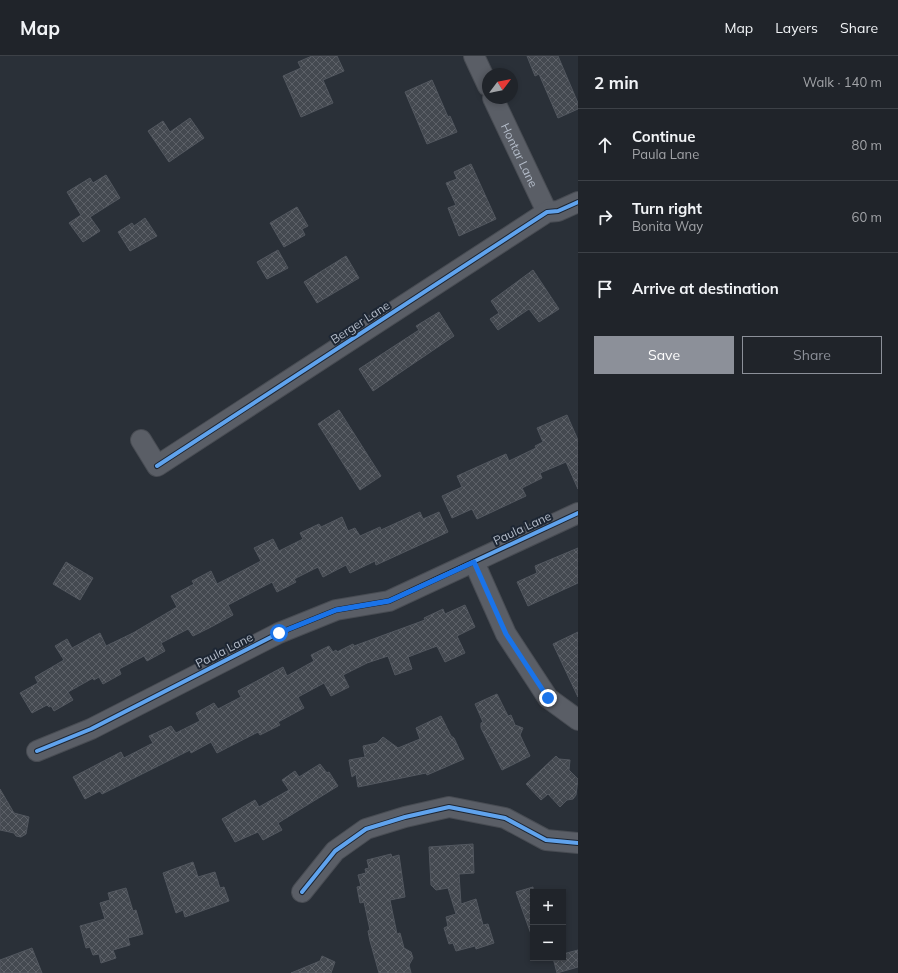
<!DOCTYPE html>
<meta charset="utf-8">
<style>
body{margin:0;font-family:Mulish,sans-serif;background:#2d3036;color:#f1f3f6}
.controls{position:absolute;right:12px;bottom:12px;display:grid;overflow:hidden;border-radius:0px;box-shadow:0 2px 6px #0003}
.controls button{width:36px;height:36px;display:grid;place-items:center;padding:0;border:0;border-bottom:1px solid #3d4147;background:#20242a;color:#f1f3f6;font:20px sans-serif}
.compass{position:absolute;left:482px;top:12px;width:36px;height:36px;border-radius:50%;background:#20242a;box-shadow:0 2px 6px #0003;rotate:58deg}
.stop{position:absolute;width:12px;height:12px;margin:-9px;border:3px solid #1a73e8;border-radius:50%;background:#fff}
.stop.end{background:#1a73e8;border-color:#fff;box-shadow:0 1px 4px #0008}
.list{margin:0;padding:0;list-style:none}
h2{display:flex;justify-content:space-between;align-items:center;height:52px;margin:0;padding:0 16px;font-size:17px}
h2 small{font-size:13px;font-weight:400;color:#a2a4a8}
.list li{display:grid;grid-template-columns:26px 1fr auto;gap:12px;align-items:center;box-sizing:border-box;height:72px;padding:0 16px;border-top:1px solid #3d4147}
.list b{display:block;font-size:15px;white-space:nowrap}
.list p{margin:0;font-size:13px;white-space:nowrap;color:#a2a4a8}
.list em{font-size:13px;font-style:normal;color:#a2a4a8}
.actions{display:flex;gap:8px;padding:12px 16px}
.actions a{flex:1;padding:9px 0;border:1px solid #8c9099;border-radius:0px;text-align:center;font-size:14px;color:#8c9099}
.actions .main{background:#8c9099;color:#fff}
.icon{flex:none;width:22px;height:22px;fill:none;stroke:currentColor;stroke-width:2;stroke-linecap:round;stroke-linejoin:round}
.map{position:relative;flex:none;width:578px;height:917px;overflow:hidden}
header{display:flex;align-items:center;gap:24px;box-sizing:border-box;height:56px;padding:0 20px;background:#20242a;border-bottom:1px solid #3d4147}
header strong{font-size:19px}
nav{display:flex;gap:22px;margin-inline-start:auto;font-size:14px}
main{display:flex}
aside{flex:1;background:#20242a}
.map>svg:first-child{display:block}
.building{fill:url(#building-cross-hatch);stroke:#52575f}
.lines{fill:none;stroke-linecap:round;stroke-linejoin:round}
.minor-casing{stroke:#484c53;stroke-width:22}
.minor{stroke:#5a5e66;stroke-width:20}
.cycleway-casing{stroke:#1d2633;stroke-width:6}
.cycleway{stroke:#60a3ed;stroke-width:4}
.route{stroke:#1a73e8;stroke-width:5}
.labels{text-anchor:middle;dominant-baseline:central;stroke-width:4;stroke-linejoin:round;paint-order:stroke}
.street-label{font-size:12px;fill:#b4bcc9;stroke:#1d2633}
</style>
<header>
<strong>Map</strong>
<nav><a>Map</a><a>Layers</a><a>Share</a></nav>
</header>
<main>
<div class="map">
<svg width="578" height="917" viewBox="0 0 578 917">
<defs>
<pattern id="building-cross-hatch" width="8" height="8" patternUnits="userSpaceOnUse"><rect width="8" height="8" fill="#444950"/><path d="M0 0l8 8M0 8l8-8" fill="none" stroke="#5d6168"/></pattern>
</defs>
<rect width="100%" height="100%" fill="#2a3038"/>
<g class="building">
<path d="M 312,0 L 337,0 L 344,15 L 323,24 L 333,47 L 301,61 L 283,20 L 301,12 L 298,6 Z"/>
<path d="M 527,0 L 558,0 L 578,47 L 578,53 L 558,62 L 539,18 L 535,20 Z"/>
<path d="M 432,24 L 448,61 L 450,60 L 457,76 L 427,88 L 405,36 Z"/>
<path d="M 190,62 L 204,82 L 169,106 L 148,75 L 163,65 L 170,76 Z"/>
<path d="M 471,108 L 496,163 L 459,180 L 448,152 L 456,149 L 446,127 L 457,123 L 454,116 Z"/>
<path d="M 106,119 L 120,142 L 90,161 L 100,175 L 83,186 L 69,167 L 81,159 L 67,136 L 90,122 L 93,127 Z"/>
<path d="M 297,151 L 308,170 L 302,173 L 305,179 L 284,191 L 270,167 Z"/>
<path d="M 145,162 L 157,180 L 130,195 L 118,176 L 132,167 L 134,170 Z"/>
<path d="M 278,194 L 288,212 L 267,223 L 257,206 Z"/>
<path d="M 346,200 L 359,222 L 317,247 L 304,226 Z"/>
<path d="M 533,214 L 559,253 L 539,266 L 529,253 L 498,274 L 490,263 L 499,257 L 491,245 Z"/>
<path d="M 439,256 L 454,280 L 373,335 L 359,313 L 419,274 L 416,270 Z"/>
<path d="M 339,354 L 381,420 L 360,434 L 318,368 Z"/>
<path d="M 567,359 L 578,384 L 578,433 L 566,406 L 540,417 L 542,422 L 522,432 L 526,440 L 477,463 L 472,453 L 452,462 L 442,440 L 462,431 L 457,420 L 506,398 L 509,405 L 536,392 L 535,390 L 543,386 L 537,372 Z"/>
<path d="M 420,456 L 423,463 L 439,456 L 448,476 L 376,509 L 375,505 L 350,517 L 346,509 L 323,521 L 318,511 L 294,523 L 296,526 L 277,536 L 272,526 L 228,549 L 233,559 L 211,571 L 193,580 L 188,573 L 161,587 L 165,595 L 147,605 L 144,600 L 119,613 L 121,618 L 103,628 L 99,621 L 94,624 L 93,622 L 68,636 L 73,644 L 54,655 L 51,650 L 49,651 L 47,649 L 32,657 L 20,637 L 38,627 L 35,621 L 64,604 L 55,590 L 67,583 L 72,592 L 100,577 L 106,590 L 133,577 L 177,551 L 171,540 L 194,528 L 192,525 L 211,515 L 217,528 L 261,505 L 254,492 L 273,483 L 279,495 L 303,483 L 300,477 L 319,468 L 321,471 L 342,461 L 348,475 L 355,472 L 360,480 L 380,471 L 381,474 Z"/>
<path d="M 578,492 L 578,527 L 528,550 L 517,526 L 537,517 L 535,510 Z"/>
<path d="M 66,506 L 93,522 L 80,544 L 53,528 Z"/>
<path d="M 465,549 L 475,571 L 457,580 L 465,597 L 445,606 L 437,590 L 408,601 L 412,613 L 395,619 L 388,600 L 367,607 L 343,619 L 349,631 L 331,640 L 324,627 L 298,641 L 304,652 L 278,666 L 280,669 L 260,679 L 258,676 L 217,697 L 211,686 L 191,697 L 190,694 L 102,738 L 100,735 L 85,743 L 73,721 L 121,696 L 124,702 L 153,687 L 149,680 L 171,670 L 176,677 L 200,665 L 196,657 L 214,647 L 218,653 L 241,641 L 238,635 L 283,611 L 287,620 L 314,605 L 311,599 L 329,590 L 333,596 L 336,594 L 337,596 L 353,588 L 354,590 L 425,564 L 424,562 L 443,553 L 445,558 Z"/>
<path d="M 578,576 L 578,641 L 553,588 Z"/>
<path d="M 497,638 L 508,660 L 511,659 L 515,669 L 523,672 L 520,679 L 530,700 L 502,714 L 481,672 L 481,667 L 483,666 L 475,648 Z"/>
<path d="M 441,660 L 451,680 L 454,682 L 464,703 L 427,719 L 426,717 L 358,731 L 356,718 L 352,721 L 349,704 L 365,701 L 363,690 L 377,687 L 383,681 L 398,692 L 420,683 L 416,672 Z"/>
<path d="M 556,700 L 559,703 L 570,704 L 569,714 L 578,723 L 576,739 L 573,743 L 567,744 L 560,751 L 548,738 L 541,744 L 526,728 Z"/>
<path d="M 320,708 L 327,717 L 329,716 L 338,730 L 278,767 L 282,774 L 263,784 L 258,776 L 235,786 L 222,763 L 255,744 L 259,751 L 289,734 L 282,724 L 295,715 L 299,721 Z"/>
<path d="M 0,733 L 14,757 L 29,761 L 26,778 L 21,781 L 16,780 L 14,777 L 0,774 Z"/>
<path d="M 473,788 L 474,817 L 459,818 L 461,848 L 476,843 L 483,869 L 488,868 L 494,887 L 476,893 L 475,890 L 456,895 L 453,887 L 449,888 L 444,872 L 448,870 L 446,861 L 456,858 L 448,832 L 436,834 L 431,829 L 429,791 Z"/>
<path d="M 391,798 L 392,801 L 399,799 L 405,841 L 390,844 L 397,878 L 400,877 L 404,892 L 411,896 L 413,902 L 409,909 L 411,917 L 379,917 L 370,885 L 368,875 L 370,874 L 364,846 L 360,847 L 357,831 L 361,830 L 358,819 L 366,817 L 365,813 L 369,812 L 367,804 Z"/>
<path d="M 193,806 L 198,821 L 215,816 L 220,832 L 224,831 L 229,845 L 185,861 L 183,854 L 176,857 L 163,817 Z"/>
<path d="M 533,831 L 533,878 L 531,878 L 516,836 Z"/>
<path d="M 126,832 L 133,855 L 136,854 L 143,878 L 128,882 L 130,889 L 113,894 L 116,902 L 101,907 L 99,898 L 93,899 L 90,891 L 86,892 L 80,870 L 105,863 L 100,847 L 110,844 L 108,837 Z"/>
<path d="M 32,892 L 42,917 L 0,917 L 0,904 Z"/>
<path d="M 578,894 L 578,911 L 557,917 L 553,902 L 563,902 L 563,898 Z"/>
<path d="M 322,900 L 335,906 L 331,917 L 291,917 L 320,905 Z"/>
</g>
<g class="lines">
<defs>
<g id="minor">
<path d="M 474,0 L 488,30"/>
<path id="s1" d="M 493,42 L 547,156"/>
<path d="M 141,384 L 157,410 L 547,156 L 558,155 L 578,146"/>
<path d="M 474,506 L 506,578 L 548,642 L 578,664"/>
<path d="M 37,695 L 91,673 L 279,577 L 336,554 L 389,545 L 578,457"/>
<path d="M 302,836 L 335,795 L 366,773 L 405,761 L 449,751 L 505,762 L 546,784 L 578,787"/>
</g>
</defs>
<use href="#minor" class="minor-casing"/>
<use href="#minor" class="minor"/>
<defs>
<g id="cycleway">
<path d="M 157,410 L 547,156 L 558,155 L 578,146"/>
<path d="M 37,695 L 91,673 L 279,577 L 336,554 L 389,545 L 578,457"/>
<path d="M 302,836 L 335,795 L 366,773 L 405,761 L 449,751 L 505,762 L 546,784 L 578,787"/>
</g>
</defs>
<use href="#cycleway" class="cycleway-casing"/>
<use href="#cycleway" class="cycleway"/>
</g>
<g class="lines">
<path class="route" d="M 279,577 L 336,554 L 389,545 L 474,506 L 506,578 L 548,642"/>
</g>
<g class="labels">
<g class="street-label">
<text stroke="none"><textPath href="#s1" startOffset="63">Hontar Lane</textPath></text>
<text transform="translate(360 266) rotate(-33)">Berger Lane</text>
<text transform="translate(522 472) rotate(-25)">Paula Lane</text>
<text transform="translate(224 594) rotate(-27)">Paula Lane</text>
</g>
</g>
</svg>
<div class="controls">
<button>+</button>
<button>−</button>
</div>
<svg class="compass" viewBox="-18 -18 36 36"><path d="M0-13l5 13h-10z" fill="#e53935"/><path d="M0 13l5-13h-10z" fill="#a2a4a8"/></svg>
<div class="stop" style="left:279px;top:577px"></div>
<div class="stop end" style="left:548px;top:642px"></div>
</div>
<aside>
<h2>2 min<small>Walk · 140 m</small></h2>
<ul class="list">
<li><svg class="icon" aria-label="ahead" viewBox="0 0 24 24"><path d="M12 20V5M6 11l6-6 6 6"/></svg><div><b>Continue</b><p>Paula Lane</p></div><em>80 m</em></li>
<li><svg class="icon" aria-label="right" viewBox="0 0 24 24"><path d="M7 20v-9h11M14 6l5 5-5 5"/></svg><div><b>Turn right</b><p>Bonita Way</p></div><em>60 m</em></li>
<li><svg class="icon" aria-label="arrive" viewBox="0 0 24 24"><path d="M6 21V4h12l-3 4 3 4H6"/></svg><div><b>Arrive at destination</b></div></li>
</ul>
<div class="actions"><a class="main">Save</a><a>Share</a></div>
</aside>
</main>
